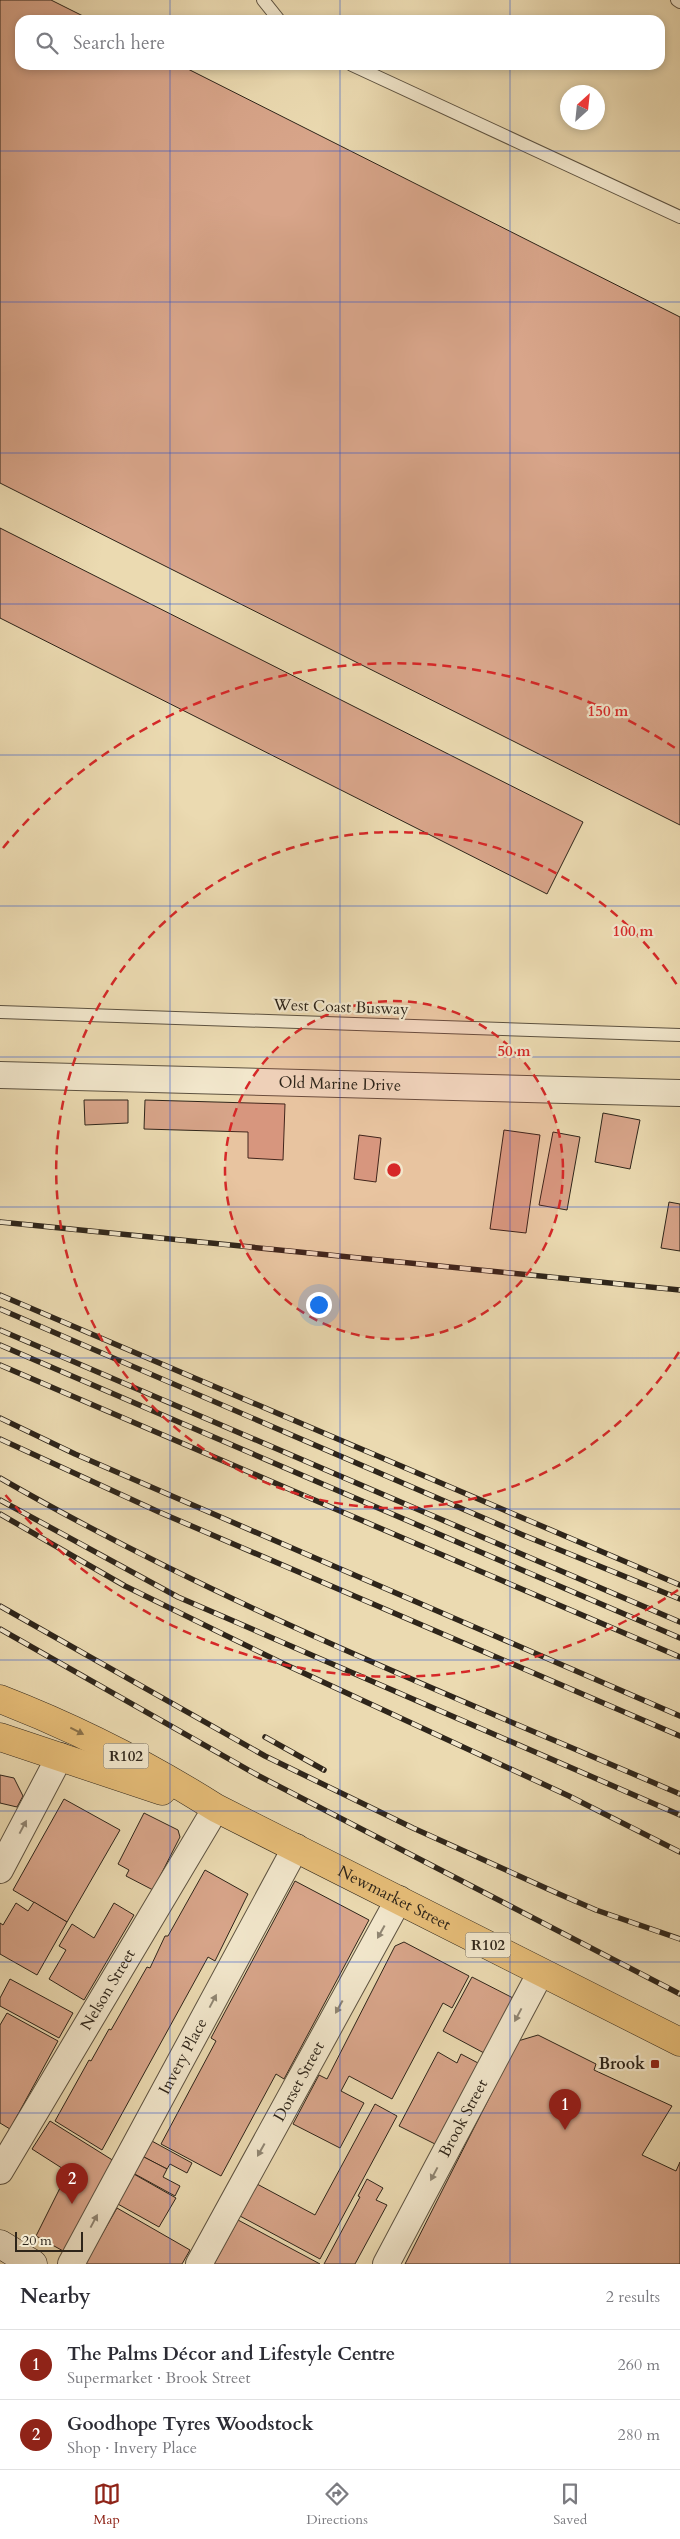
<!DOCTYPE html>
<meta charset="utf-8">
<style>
body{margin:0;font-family:Cardo,serif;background:#f2f2f3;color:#2b2b33}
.compass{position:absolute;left:560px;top:85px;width:45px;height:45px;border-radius:50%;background:#fff;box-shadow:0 2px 8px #0003;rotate:27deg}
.scale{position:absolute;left:15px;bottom:12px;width:68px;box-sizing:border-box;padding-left:5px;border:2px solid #2e251a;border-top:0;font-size:14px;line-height:18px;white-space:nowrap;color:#2e251a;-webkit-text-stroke:4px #f2e7cc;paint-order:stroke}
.you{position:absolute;left:318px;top:1304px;width:18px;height:18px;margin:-12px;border:4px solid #fff;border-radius:50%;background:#1a73e8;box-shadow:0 0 0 8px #1a73e833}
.badge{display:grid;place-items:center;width:32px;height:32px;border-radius:50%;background:#8f2418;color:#fff;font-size:16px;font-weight:700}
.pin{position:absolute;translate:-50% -41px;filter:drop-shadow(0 1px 2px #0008)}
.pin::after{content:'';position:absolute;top:26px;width:18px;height:15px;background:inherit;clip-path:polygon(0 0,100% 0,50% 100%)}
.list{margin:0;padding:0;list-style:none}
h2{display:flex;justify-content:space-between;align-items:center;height:65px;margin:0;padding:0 20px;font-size:21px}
h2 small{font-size:16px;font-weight:400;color:#7c7c81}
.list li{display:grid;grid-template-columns:32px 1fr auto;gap:15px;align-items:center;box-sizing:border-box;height:70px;padding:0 20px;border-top:1px solid #e1e1e2}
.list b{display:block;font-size:19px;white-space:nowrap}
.list p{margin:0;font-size:16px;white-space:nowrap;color:#7c7c81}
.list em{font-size:16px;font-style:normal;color:#7c7c81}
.icon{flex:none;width:28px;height:28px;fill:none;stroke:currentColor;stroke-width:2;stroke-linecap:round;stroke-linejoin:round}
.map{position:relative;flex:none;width:680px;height:2264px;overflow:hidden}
.search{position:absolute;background:#fff;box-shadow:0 2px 8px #0003;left:15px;right:15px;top:15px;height:55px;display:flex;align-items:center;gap:12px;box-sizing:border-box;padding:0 18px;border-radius:15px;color:#7c7c81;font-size:19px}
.sheet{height:205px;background:#fff}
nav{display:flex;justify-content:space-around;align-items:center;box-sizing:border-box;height:70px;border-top:1px solid #e1e1e2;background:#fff;font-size:14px;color:#7c7c81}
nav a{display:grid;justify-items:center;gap:2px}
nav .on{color:#8f2418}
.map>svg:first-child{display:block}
.building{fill:#d8a58a;stroke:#2e251a}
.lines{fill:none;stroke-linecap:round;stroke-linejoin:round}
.service-casing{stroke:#5d5240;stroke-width:14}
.minor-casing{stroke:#5d5240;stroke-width:28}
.secondary-casing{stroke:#2e251a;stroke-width:29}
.primary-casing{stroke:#2e251a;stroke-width:29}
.service{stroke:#f2e7cc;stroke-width:12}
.minor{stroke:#f2e7cc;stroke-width:26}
.secondary{stroke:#f2e7cc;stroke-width:28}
.primary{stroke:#e6bd78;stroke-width:28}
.rail-casing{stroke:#2e251a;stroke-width:5.5}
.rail{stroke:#f2e7cc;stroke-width:4;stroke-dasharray:11;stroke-linecap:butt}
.oneway{fill:#8a7149}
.oneway2{fill:#908673}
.grid{fill:none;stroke:#1d4ed8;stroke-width:1;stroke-opacity:0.55}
.ring{fill:none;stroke:#d62828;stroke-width:2.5;stroke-dasharray:9 6}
.poi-dot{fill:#8f2418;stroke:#f2e7cc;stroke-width:2}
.labels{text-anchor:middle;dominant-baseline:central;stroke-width:4.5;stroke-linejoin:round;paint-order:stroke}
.shield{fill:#f2e7cc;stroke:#695f4f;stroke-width:1}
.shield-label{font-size:15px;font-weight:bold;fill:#2e251a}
.street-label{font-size:16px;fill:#2e251a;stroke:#f2e7cc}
.poi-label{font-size:16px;font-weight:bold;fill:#2e251a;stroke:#f2e7cc;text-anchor:end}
.centre{fill:#d62828;stroke:#f2e7cc;stroke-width:2.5}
.ring-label{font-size:15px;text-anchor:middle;font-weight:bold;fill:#d62828;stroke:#f2e7cc;stroke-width:4.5;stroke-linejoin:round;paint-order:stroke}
</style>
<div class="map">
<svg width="680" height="2264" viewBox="0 0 680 2264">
<rect width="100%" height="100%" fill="#ebdab1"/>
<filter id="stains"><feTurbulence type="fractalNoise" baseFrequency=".004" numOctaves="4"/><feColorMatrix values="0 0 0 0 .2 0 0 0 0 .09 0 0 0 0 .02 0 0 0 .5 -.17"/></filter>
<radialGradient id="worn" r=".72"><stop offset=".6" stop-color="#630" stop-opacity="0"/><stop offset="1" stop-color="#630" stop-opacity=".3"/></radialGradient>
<g class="building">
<path d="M 0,0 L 51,0 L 91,20 L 20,20 L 20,65 L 180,65 L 680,317 L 680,825 L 0,483 Z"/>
<path d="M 0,528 L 583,822 L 547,894 L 0,618 Z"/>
<path d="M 84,1100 L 128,1100 L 128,1123 L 85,1125 Z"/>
<path d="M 145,1100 L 285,1104 L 283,1160 L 248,1158 L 248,1132 L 144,1129 Z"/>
<path d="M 603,1113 L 640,1120 L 630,1169 L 595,1162 Z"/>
<path d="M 504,1130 L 540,1135 L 526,1233 L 490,1229 Z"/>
<path d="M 553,1132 L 580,1137 L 567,1210 L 539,1205 Z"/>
<path d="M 359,1135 L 381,1138 L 376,1182 L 354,1179 Z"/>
<path d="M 669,1202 L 680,1204 L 680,1251 L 661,1248 Z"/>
<path d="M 0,1775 L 14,1778 L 23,1796 L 17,1807 L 0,1803 Z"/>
<path d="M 64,1799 L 120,1830 L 67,1922 L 13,1890 Z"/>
<path d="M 144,1813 L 178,1830 L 180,1837 L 153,1890 L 126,1876 L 129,1870 L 118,1864 Z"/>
<path d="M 205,1870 L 248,1894 L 215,1961 L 208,1957 L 102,2150 L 55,2121 L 89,2060 L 91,2061 L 109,2029 L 111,2030 L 147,1967 L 150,1968 L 165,1936 L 168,1936 Z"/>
<path d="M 295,1881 L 369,1920 L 284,2079 L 276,2074 L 221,2176 L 161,2144 L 216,2041 L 211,2038 Z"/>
<path d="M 34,1902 L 67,1922 L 37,1975 L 0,1954 L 0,1923 L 3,1925 L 16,1903 L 28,1911 Z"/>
<path d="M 114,1903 L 134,1915 L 84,2000 L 49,1979 L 66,1950 L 59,1946 L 72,1924 L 94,1938 Z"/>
<path d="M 404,1942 L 469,1976 L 452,2008 L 443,2003 L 392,2099 L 349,2076 L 341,2091 L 364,2103 L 340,2148 L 293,2124 L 319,2075 L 327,2079 L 395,1946 Z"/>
<path d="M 472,1977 L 513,1998 L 484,2053 L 443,2031 Z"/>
<path d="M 10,1979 L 73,2013 L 59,2038 L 0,2006 L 0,1998 Z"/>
<path d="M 7,2013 L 58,2041 L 10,2129 L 0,2123 L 0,2025 Z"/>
<path d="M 538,2035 L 596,2064 L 594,2070 L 672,2106 L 642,2155 L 676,2171 L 680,2162 L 680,2264 L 405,2264 L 518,2041 Z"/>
<path d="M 438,2052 L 457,2063 L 461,2054 L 478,2063 L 435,2144 L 399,2126 Z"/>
<path d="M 375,2104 L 397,2116 L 320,2259 L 240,2216 L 257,2184 L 315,2215 Z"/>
<path d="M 50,2121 L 114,2161 L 65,2252 L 36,2236 L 68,2172 L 32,2149 Z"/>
<path d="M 150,2140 L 192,2163 L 187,2173 L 170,2164 L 167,2169 L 142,2156 Z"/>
<path d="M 142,2156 L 167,2169 L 163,2177 L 180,2186 L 175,2196 L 133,2173 Z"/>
<path d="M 132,2173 L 176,2198 L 159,2227 L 116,2203 Z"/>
<path d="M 367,2179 L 383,2188 L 376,2200 L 387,2205 L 355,2264 L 324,2264 L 360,2197 L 358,2196 Z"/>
<path d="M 117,2208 L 190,2250 L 182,2264 L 85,2264 Z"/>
<path d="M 238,2220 L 320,2264 L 214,2264 Z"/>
</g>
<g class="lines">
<defs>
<g id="service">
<path d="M 263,0 L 279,20"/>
<path d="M 677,0 L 680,2"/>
<path d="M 352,65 L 680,217"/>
<path d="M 0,1012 L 680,1035"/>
</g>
<g id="minor">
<path id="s1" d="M 0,1075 L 680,1093"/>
<path d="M 0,1870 L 60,1756"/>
<path id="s2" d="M 0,2171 L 216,1808"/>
<path id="s3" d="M 71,2264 L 296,1847"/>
<path id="s4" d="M 199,2264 L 399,1899"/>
<path id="s5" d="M 386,2264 L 541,1972"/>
</g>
<path id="secondary" d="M 0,2244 L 33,2264"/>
<g id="primary">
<path id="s6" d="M 0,1699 C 75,1728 148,1765 216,1808 L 680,2042"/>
<path d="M 0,1737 L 162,1791"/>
</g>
</defs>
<use href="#service" class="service-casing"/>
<use href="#minor" class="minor-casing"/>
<use href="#secondary" class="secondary-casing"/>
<use href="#primary" class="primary-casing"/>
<use href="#service" class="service"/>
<use href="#minor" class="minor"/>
<use href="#secondary" class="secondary"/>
<use href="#primary" class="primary"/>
<defs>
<g id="rail">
<path d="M 0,1222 L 680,1290"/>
<path d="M 0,1295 L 680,1585"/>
<path d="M 0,1309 L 523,1535 L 680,1599"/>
<path d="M 0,1330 L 680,1622"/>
<path d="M 0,1345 L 680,1638"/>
<path d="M 0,1365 L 680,1657"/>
<path d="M 0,1418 L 75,1454 L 680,1716"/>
<path d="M 0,1439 L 159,1512 L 680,1736"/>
<path d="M 0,1478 C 217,1603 450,1695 680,1794"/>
<path d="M 0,1500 L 178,1597 L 680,1815"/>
<path d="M 0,1514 L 125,1586 L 282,1663 L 569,1796 L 680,1852"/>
<path d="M 0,1606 L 265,1756 L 413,1828 L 559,1894 L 596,1910 L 680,1939"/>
<path d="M 0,1629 L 259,1776 L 680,1994"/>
<path d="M 265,1737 L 324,1770"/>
</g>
</defs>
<use href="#rail" class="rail-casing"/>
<use href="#rail" class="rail"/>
</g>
<defs><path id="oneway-solid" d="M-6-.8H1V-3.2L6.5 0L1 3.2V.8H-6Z" transform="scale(1.25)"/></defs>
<use class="oneway" href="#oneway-solid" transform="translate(77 1731) rotate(27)"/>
<g class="oneway2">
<use href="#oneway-solid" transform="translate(23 1827) rotate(-62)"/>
<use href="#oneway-solid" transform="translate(381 1932) rotate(119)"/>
<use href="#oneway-solid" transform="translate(213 2001) rotate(-62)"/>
<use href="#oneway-solid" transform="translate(339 2007) rotate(119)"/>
<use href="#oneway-solid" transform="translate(518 2015) rotate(118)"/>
<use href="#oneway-solid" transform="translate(261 2150) rotate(119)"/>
<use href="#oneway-solid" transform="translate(434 2174) rotate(118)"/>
<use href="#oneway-solid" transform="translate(94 2221) rotate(-62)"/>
</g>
<path class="grid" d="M 170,0 L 170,20M 340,0 L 340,20M 510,0 L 510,20M 170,65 L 170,2264M 340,65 L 340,2264M 510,65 L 510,2264M 0,151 L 680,151M 0,302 L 680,302M 0,453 L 680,453M 0,604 L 680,604M 0,755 L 680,755M 0,906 L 680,906M 0,1057 L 680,1057M 0,1207 L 680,1207M 0,1358 L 680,1358M 0,1509 L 680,1509M 0,1660 L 680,1660M 0,1811 L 680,1811M 0,1962 L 680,1962M 0,2113 L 680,2113"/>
<circle cx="394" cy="1170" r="169" fill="#d62828" fill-opacity=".12"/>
<g class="ring">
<circle cx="394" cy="1170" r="169"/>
<path d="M679 1352A338 338 0 1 1 679 988"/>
<path d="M678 1590A507 507 0 0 1 3 1492M3 848A507 507 0 0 1 678 750"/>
</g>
<rect class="poi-dot" x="650" y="2059" width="10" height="10" rx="2.5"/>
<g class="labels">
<g class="shield">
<rect x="103.5" y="1743.5" width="45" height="25" rx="4"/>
<rect x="465.5" y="1932.5" width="45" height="25" rx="4"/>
</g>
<g class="shield-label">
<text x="126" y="1756">R102</text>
<text x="488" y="1945">R102</text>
</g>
<g class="street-label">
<text transform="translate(341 1007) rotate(2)">West Coast Busway</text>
<text stroke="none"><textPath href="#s1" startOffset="340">Old Marine Drive</textPath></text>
<text stroke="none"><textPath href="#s6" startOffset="442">Newmarket Street</textPath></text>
<text stroke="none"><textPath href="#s2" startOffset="211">Nelson Street</textPath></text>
<text stroke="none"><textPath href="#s3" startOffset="236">Invery Place</textPath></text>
<text stroke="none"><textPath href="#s4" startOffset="208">Dorset Street</textPath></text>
<text stroke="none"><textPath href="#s5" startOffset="165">Brook Street</textPath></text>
</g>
<g class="poi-label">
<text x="645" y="2064">Brook</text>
</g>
</g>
<circle cx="394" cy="1170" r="8" class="centre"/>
<g class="ring-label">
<text x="608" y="716">150 m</text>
<text x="633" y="936">100 m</text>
<text x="514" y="1056">50 m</text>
</g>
<rect width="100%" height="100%" filter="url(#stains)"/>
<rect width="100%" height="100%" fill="url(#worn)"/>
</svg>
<svg class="compass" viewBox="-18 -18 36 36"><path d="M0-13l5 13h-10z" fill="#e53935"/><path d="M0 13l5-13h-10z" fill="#7c7c81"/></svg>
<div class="scale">20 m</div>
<div class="you"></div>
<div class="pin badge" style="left:565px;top:2130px">1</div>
<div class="pin badge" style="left:72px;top:2204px">2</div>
<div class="search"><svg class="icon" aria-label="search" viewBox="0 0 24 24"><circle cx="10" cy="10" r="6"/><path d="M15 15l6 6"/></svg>Search here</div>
</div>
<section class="sheet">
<h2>Nearby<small>2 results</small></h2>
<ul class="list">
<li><span class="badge">1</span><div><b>The Palms Décor and Lifestyle Centre</b><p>Supermarket · Brook Street</p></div><em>260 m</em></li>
<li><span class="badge">2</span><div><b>Goodhope Tyres Woodstock</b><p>Shop · Invery Place</p></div><em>280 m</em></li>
</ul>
</section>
<nav>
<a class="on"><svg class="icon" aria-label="map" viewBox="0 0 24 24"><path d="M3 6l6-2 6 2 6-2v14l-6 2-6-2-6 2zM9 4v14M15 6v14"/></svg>Map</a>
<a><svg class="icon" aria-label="directions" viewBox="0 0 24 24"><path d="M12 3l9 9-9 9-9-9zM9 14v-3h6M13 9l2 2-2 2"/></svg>Directions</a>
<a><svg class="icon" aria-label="saved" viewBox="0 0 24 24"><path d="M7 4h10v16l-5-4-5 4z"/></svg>Saved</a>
</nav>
